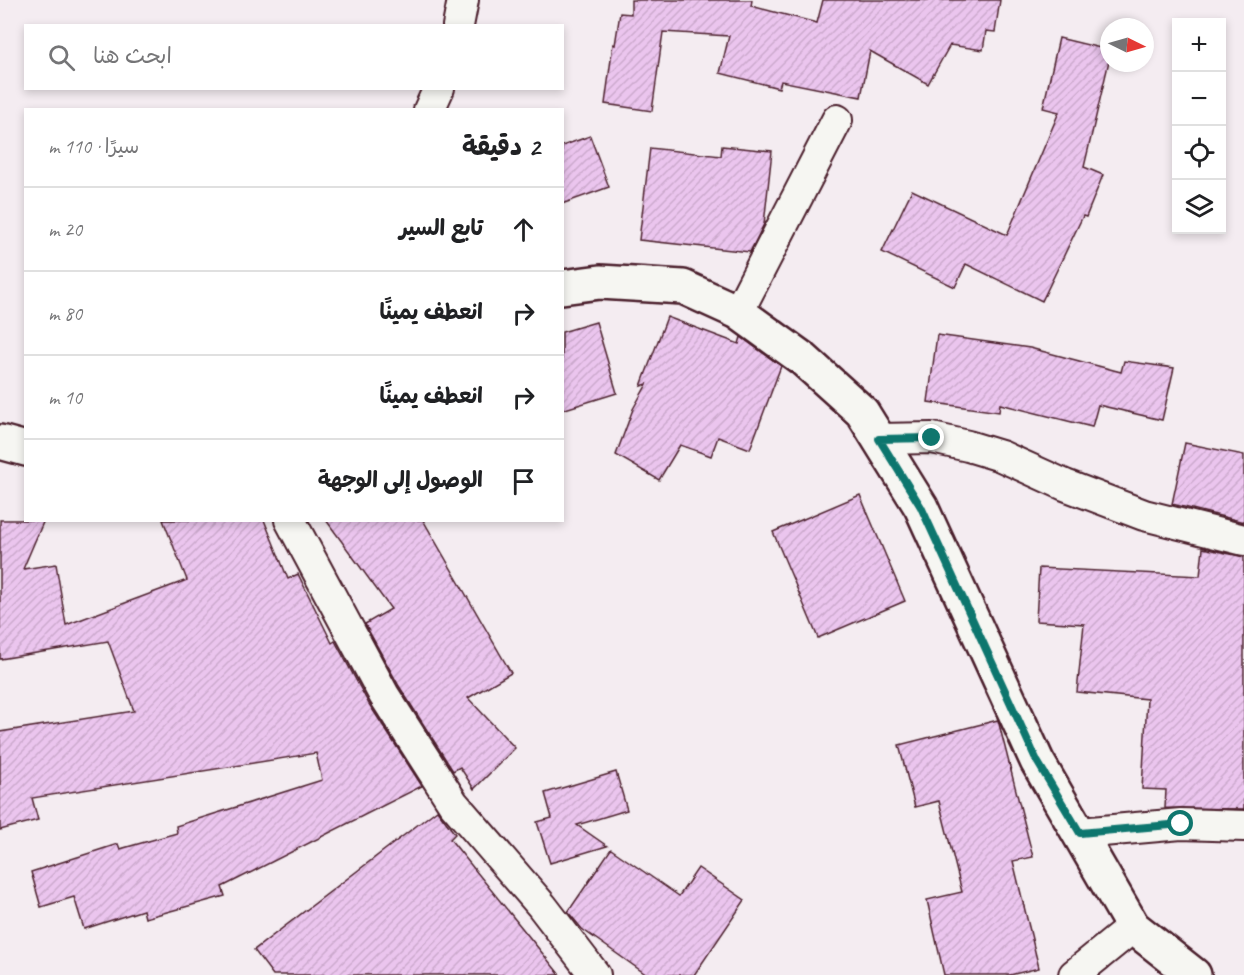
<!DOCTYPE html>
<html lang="ar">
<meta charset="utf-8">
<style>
body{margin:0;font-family:Caveat,"Playpen Sans Arabic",sans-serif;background:#f6f6f6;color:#202124;direction:rtl}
.controls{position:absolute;right:18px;top:18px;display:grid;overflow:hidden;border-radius:0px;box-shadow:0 3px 9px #0003}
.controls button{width:54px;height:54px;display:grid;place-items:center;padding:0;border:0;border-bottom:2px solid #e0e0e0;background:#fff;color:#202124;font:30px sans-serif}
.compass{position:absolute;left:1100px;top:18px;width:54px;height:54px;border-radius:50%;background:#fff;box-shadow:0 3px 9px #0003;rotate:95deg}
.stop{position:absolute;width:18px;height:18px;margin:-14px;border:4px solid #0f766e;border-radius:50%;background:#fff}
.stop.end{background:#0f766e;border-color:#fff;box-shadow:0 2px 6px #0008}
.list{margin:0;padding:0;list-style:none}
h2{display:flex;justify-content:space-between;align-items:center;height:78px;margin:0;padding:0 24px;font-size:26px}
h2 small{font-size:20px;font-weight:400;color:#757577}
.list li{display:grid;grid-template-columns:39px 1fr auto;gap:18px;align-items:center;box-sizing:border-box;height:84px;padding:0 24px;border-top:2px solid #e0e0e0}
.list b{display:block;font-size:22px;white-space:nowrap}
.list em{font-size:20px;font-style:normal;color:#757577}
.icon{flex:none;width:33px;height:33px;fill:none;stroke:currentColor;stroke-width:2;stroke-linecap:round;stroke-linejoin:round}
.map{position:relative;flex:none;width:1244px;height:975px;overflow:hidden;direction:ltr}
.search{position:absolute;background:#fff;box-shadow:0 3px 9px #0003;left:24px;top:24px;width:540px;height:66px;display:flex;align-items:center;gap:15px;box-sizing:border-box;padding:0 21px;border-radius:0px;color:#757577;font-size:22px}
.panel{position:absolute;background:#fff;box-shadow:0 3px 9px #0003;left:24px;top:108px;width:540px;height:414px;border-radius:0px;direction:rtl}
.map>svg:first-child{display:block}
.building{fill:url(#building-hatch);stroke:#4a1f2b;stroke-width:1.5}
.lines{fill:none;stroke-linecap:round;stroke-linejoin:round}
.street-casing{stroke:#4a1f2b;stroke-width:34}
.secondary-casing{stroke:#4a1f2b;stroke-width:38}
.street{stroke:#f6f6f2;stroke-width:30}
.secondary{stroke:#f6f6f2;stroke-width:33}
.route{stroke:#0f766e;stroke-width:8}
</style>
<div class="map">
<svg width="1244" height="975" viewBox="0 0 1244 975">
<defs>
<pattern id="building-hatch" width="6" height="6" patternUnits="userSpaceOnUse" patternTransform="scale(1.5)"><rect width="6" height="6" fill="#ebc5ee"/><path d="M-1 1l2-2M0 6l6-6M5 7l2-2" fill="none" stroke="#cba9cc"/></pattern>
</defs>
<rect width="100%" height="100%" fill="#f4ecf1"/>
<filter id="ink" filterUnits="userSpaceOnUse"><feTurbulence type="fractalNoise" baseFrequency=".0167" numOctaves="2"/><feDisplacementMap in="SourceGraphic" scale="12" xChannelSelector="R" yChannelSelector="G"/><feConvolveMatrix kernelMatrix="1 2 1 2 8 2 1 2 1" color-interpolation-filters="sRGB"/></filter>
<g filter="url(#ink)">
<g class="building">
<path d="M 631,0 L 752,0 L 751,6 L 817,23 L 823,0 L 1000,0 L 995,32 L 986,31 L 983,50 L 950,45 L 928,84 L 870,51 L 861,97 L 781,81 L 779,88 L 720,73 L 729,36 L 663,32 L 652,111 L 605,104 L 613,44 L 615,45 L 620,13 L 631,14 Z"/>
<path d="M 1059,38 L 1109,50 L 1109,61 L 1084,167 L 1103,175 L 1086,217 L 1083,216 L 1042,301 L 966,264 L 955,287 L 882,252 L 912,190 L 1007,235 L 1059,112 L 1043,108 Z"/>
<path d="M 590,136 L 609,187 L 562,204 L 562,146 Z"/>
<path d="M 722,146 L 772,151 L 764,224 L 750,252 L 639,240 L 650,148 L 721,156 Z"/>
<path d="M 667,317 L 739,344 L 741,337 L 781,366 L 750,449 L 718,437 L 711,456 L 680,445 L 659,480 L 616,455 L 633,409 L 647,384 L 641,386 Z"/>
<path d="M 596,322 L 617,393 L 562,410 L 562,332 Z"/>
<path d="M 937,335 L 1030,348 L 1121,372 L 1124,361 L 1174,368 L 1162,420 L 1098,405 L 1092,427 L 1000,404 L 999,412 L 928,402 Z"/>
<path d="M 1185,443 L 1244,455 L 1244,522 L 1172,504 Z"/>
<path d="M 860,495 L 905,601 L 818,638 L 773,532 Z"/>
<path d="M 0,520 L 44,520 L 23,569 L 56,564 L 66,625 L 187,580 L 163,520 L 264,520 L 288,579 L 298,574 L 332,643 L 335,641 L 369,704 L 422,786 L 222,887 L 225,896 L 145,918 L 143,910 L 84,929 L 74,897 L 41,907 L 31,872 L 118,844 L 120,849 L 177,833 L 176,826 L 322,780 L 316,753 L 32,798 L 38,820 L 0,830 L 0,732 L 134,711 L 108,641 L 0,659 Z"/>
<path d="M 326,520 L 423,520 L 511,673 L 468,698 L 515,748 L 474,789 L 460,767 L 453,771 L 399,686 L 365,624 L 391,609 Z"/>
<path d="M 1203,548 L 1244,557 L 1244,809 L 1165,808 L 1166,790 L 1142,789 L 1147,699 L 1077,692 L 1084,624 L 1036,621 L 1039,568 L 1200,576 Z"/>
<path d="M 998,720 L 1033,857 L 1013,861 L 1039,968 L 1010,975 L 944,975 L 927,900 L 962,892 L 939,801 L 915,807 L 899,745 Z"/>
<path d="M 616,772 L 627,810 L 577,825 L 607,846 L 550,863 L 537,822 L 552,818 L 545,793 Z"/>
<path d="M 437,810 L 455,834 L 450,839 L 560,975 L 273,975 L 254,950 Z"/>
<path d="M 611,849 L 679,896 L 698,868 L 745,900 L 694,975 L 647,975 L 582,929 L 568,912 Z"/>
</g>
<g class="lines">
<defs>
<g id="street">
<path d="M 458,26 L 463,0"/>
<path d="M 429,110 L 439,88"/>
<path d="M 738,312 L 837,120"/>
<path d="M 879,439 L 932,438 L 968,446 L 1001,456 L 1065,485 L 1144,515 L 1244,540"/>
<path d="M 290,520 L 384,695 L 453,803 L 542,906 L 595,975"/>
<path d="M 1080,833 L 1181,824 L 1244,826"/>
<path d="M 1074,975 L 1133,927"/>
</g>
<g id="secondary">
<path d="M 562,287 L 600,282 L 683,287 L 738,312 L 803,359 L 862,412 L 921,507 L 1037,761 L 1133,927 L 1194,975"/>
<path d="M 0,442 L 26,449"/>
</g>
</defs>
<use href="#street" class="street-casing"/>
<use href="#secondary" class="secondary-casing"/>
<use href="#street" class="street"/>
<use href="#secondary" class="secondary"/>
</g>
</g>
<g class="lines" filter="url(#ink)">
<path class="route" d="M 932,438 L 879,439 L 921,507 L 1037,761 L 1080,833 L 1181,824"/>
</g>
</svg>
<div class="controls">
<button>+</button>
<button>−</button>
<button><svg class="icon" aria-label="locate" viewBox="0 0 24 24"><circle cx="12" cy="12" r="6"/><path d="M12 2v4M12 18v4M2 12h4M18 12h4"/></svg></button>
<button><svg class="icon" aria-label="layers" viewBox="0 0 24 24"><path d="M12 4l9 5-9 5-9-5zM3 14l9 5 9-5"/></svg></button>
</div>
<svg class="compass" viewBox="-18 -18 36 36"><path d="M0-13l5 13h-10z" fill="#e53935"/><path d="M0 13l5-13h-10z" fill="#757577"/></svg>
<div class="stop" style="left:1181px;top:824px"></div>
<div class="stop end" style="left:932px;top:438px"></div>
<div class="search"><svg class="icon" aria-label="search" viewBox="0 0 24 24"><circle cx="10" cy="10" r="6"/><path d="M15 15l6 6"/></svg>ابحث هنا</div>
<section class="panel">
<h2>2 دقيقة<small>سيرًا · 110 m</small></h2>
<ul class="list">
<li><svg class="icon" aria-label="ahead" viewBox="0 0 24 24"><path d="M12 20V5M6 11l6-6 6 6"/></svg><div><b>تابع السير</b></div><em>20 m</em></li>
<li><svg class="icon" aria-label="right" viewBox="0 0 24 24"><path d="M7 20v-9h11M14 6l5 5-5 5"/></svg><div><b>انعطف يمينًا</b></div><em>80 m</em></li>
<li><svg class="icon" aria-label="right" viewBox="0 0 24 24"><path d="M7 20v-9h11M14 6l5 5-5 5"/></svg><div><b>انعطف يمينًا</b></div><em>10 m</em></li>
<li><svg class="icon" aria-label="arrive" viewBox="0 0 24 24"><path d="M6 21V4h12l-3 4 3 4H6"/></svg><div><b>الوصول إلى الوجهة</b></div></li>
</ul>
</section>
</div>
